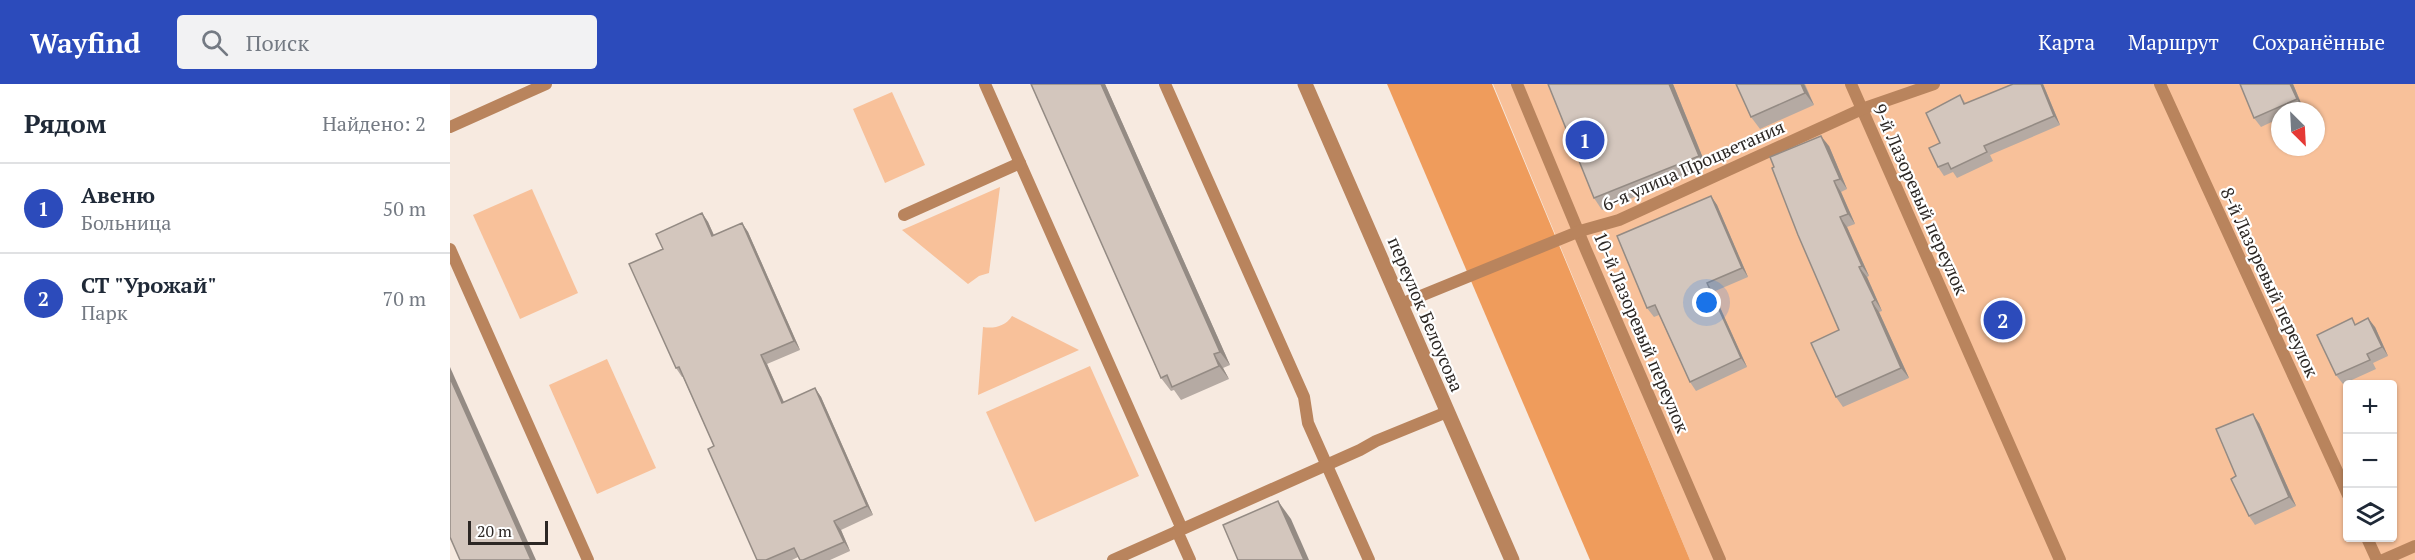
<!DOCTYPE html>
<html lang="ru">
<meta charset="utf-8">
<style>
body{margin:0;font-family:"PT Serif",serif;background:#f2f2f3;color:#1f2937}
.controls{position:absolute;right:18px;bottom:18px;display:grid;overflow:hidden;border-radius:6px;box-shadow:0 2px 4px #0004}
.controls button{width:54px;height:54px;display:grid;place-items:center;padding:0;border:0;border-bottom:2px solid #e0e1e3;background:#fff;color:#1f2937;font:30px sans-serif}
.compass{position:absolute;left:1821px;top:18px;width:54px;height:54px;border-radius:50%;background:#fff;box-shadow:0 2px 4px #0004;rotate:156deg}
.scale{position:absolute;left:18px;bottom:15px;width:80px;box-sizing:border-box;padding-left:6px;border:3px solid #2c2724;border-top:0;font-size:16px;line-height:21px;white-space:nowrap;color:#2c2724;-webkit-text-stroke:4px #fff;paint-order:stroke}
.you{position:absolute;left:1257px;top:219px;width:21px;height:21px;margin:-15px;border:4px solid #fff;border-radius:50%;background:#1a73e8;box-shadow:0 0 0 9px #1a73e833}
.badge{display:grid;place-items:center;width:39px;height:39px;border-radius:50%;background:#2c4bbb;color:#fff;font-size:20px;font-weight:700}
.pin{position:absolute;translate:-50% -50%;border:3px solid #fff;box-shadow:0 2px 6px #0006}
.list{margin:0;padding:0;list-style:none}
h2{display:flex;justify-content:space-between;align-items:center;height:78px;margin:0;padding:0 24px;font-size:26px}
h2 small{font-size:20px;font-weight:400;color:#747a83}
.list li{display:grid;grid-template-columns:39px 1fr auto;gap:18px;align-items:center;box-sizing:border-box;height:90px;padding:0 24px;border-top:2px solid #e0e1e3}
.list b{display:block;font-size:22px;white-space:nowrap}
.list p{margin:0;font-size:20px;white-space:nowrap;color:#747a83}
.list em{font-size:20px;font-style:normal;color:#747a83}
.icon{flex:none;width:33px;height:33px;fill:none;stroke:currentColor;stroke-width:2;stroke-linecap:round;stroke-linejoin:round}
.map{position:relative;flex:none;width:1965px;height:476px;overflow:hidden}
header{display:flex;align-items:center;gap:36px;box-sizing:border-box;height:84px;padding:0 30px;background:#2c4bbb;color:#fff}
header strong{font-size:28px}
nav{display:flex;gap:33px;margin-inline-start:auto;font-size:21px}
.search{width:420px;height:54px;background:#f2f2f3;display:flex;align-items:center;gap:15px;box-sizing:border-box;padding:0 21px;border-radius:6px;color:#747a83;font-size:22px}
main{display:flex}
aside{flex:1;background:#fff}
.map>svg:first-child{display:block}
.green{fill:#f8c19a;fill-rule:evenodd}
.forest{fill:#ef9c5c}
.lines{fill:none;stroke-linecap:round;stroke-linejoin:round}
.service{stroke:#b9845d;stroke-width:12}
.minor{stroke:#b9845d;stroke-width:15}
.wall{fill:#b5aaa3}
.shaded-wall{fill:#948b84}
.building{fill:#d3c6bd;stroke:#948b84;stroke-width:1.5}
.labels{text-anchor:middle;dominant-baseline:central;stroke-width:4.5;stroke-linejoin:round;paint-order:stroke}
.street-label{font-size:18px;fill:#2c2724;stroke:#fff}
</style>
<header>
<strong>Wayfind</strong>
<div class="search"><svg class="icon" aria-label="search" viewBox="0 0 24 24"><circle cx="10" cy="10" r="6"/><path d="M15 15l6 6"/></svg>Поиск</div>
<nav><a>Карта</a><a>Маршрут</a><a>Сохранённые</a></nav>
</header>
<main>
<aside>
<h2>Рядом<small>Найдено: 2</small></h2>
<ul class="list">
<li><span class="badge">1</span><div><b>Авеню</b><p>Больница</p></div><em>50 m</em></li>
<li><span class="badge">2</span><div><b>СТ &quot;Урожай&quot;</b><p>Парк</p></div><em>70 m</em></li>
</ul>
</aside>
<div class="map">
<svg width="1965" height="476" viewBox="0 0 1965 476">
<rect width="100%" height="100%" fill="#f7eae0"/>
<g class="green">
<path d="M 1043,0 L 1965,0 L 1965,476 L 1240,476 ZM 1830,27 L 1866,27 L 1866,63 L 1830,63 ZM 1898,300 L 1942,300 L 1942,454 L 1898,454 Z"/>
<path d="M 442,8 L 475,81 L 435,99 L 403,25 Z"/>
<path d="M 550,103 L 539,189 L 529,192 L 518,200 L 452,146 Z"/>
<path d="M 82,105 L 128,209 L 70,235 L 23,131 Z"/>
<path d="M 562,232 L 629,266 L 528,311 L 533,243 C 544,245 556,242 562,232 Z"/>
<path d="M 157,275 L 206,384 L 147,410 L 99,301 Z"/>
<path d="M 640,282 L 689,392 L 585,438 L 536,328 Z"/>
</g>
<path class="forest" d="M 937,0 L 1042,0 L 1240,476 L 1140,476 Z"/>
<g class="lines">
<g class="service">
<path d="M 535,0 L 732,445"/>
<path d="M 715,0 L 854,313 L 858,339 L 919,476"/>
<path d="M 1067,0 L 1136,166 L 1270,476"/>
<path d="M 1401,0 L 1610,476"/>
<path d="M 1710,0 L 1898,411"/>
<path d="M 0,43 L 96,0"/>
<path d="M 454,131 L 570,79"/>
<path d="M 0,165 L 138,476"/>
<path d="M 951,220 L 1130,147 L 1169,136 L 1412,25 L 1484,0"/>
<path d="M 727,447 L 740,476"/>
<path d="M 1917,454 L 1927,476"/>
<path d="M 663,476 L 910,366 L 926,357 L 997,328"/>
<path d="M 1933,476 L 1965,462"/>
</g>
<path class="minor" d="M 855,0 L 1062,476"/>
</g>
<g class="wall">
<path d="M 581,0 L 655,0 L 780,281 L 773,284 L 779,295 L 731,316 L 724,306 L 721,307 L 711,294 Z"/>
<path d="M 1098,0 L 1223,0 L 1257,84 L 1152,126 L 1144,114 Z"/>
<path d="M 1286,0 L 1355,0 L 1364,21 L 1310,45 L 1301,33 Z"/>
<path d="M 1593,0 L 1610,41 L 1540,71 L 1543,77 L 1507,94 L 1503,88 L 1494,92 L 1488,83 L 1490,59 L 1510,11 L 1516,20 Z"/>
<path d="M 1790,0 L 1843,0 L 1853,24 L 1847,27 L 1830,27 L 1830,34 L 1811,43 L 1804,34 Z"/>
<path d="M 1379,62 L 1397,105 L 1391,108 L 1405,140 L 1397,143 L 1419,192 L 1417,193 L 1432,227 L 1429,228 L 1459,294 L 1393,323 L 1386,313 L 1389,246 Z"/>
<path d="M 1261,112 L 1267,121 L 1298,193 L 1263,208 L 1297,283 L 1246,307 L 1240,298 L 1209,231 L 1204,233 L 1197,224 Z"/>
<path d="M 252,129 L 258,138 L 264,151 L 292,139 L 298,148 L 350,266 L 317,280 L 334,318 L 365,304 L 371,313 L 423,431 L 391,446 L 400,467 L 380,476 L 350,476 L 348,473 L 342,476 L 307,476 L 264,362 L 233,293 L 232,293 L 226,284 Z"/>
<path d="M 1906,240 L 1925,243 L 1938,272 L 1923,279 L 1926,285 L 1893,300 L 1886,291 Z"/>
<path d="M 1809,339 L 1846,422 L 1805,441 L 1799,432 Z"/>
</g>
<g class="shaded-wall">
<path d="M 651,0 L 655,0 L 780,281 L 770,268 Z"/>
<path d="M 1219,0 L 1223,0 L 1257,84 L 1249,72 Z"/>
<path d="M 1351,0 L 1354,0 L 1364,21 L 1355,9 Z"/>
<path d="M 1591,0 L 1593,0 L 1610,41 L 1604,32 Z"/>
<path d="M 1840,0 L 1843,0 L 1853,24 L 1847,15 Z"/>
<path d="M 1371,52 L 1379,62 L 1397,105 L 1390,95 Z"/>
<path d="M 1384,97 L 1391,108 L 1405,140 L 1398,130 Z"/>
<path d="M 1261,112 L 1267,121 L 1298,193 L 1292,184 Z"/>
<path d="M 252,129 L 258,138 L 268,161 L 262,152 Z"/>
<path d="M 1390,133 L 1397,143 L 1419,192 L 1412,182 Z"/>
<path d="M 292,139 L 298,148 L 350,266 L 344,257 Z"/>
<path d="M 1409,183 L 1417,193 L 1432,227 L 1425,216 Z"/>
<path d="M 1257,199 L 1263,208 L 1297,283 L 1291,274 Z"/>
<path d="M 1422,218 L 1429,228 L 1459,294 L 1451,284 Z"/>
<path d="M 1918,234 L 1925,243 L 1938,272 L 1932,263 Z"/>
<path d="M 764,270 L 773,284 L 779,295 L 769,282 Z"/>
<path d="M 311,271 L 317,280 L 338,328 L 332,319 Z"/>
<path d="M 0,283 L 86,476 L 81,476 L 0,294 Z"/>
<path d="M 365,304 L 371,313 L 423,431 L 417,422 Z"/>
<path d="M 1803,330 L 1809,339 L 1846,422 L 1839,413 Z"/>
<path d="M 828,417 L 841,435 L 859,476 L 854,476 Z"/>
<path d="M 384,437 L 391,446 L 400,467 L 394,458 Z"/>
</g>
<g class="building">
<path d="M 581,0 L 651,0 L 770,268 L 764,270 L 769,282 L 722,303 L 717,291 L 711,294 Z"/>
<path d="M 1098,0 L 1219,0 L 1249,72 L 1144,114 Z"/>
<path d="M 1286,0 L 1351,0 L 1355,9 L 1301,33 Z"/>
<path d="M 1563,0 L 1591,0 L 1604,32 L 1534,62 L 1537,68 L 1501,85 L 1498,79 L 1488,83 L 1479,64 L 1490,59 L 1476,29 L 1510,11 L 1514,20 Z"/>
<path d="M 1790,0 L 1840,0 L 1847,15 L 1804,34 Z"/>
<path d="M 1371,52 L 1390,95 L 1384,97 L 1398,130 L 1390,133 L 1412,182 L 1409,183 L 1425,216 L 1422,218 L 1451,284 L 1386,313 L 1361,259 L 1389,246 L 1348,151 L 1322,84 L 1324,83 L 1320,73 Z"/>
<path d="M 1261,112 L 1292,184 L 1257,199 L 1291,274 L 1240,298 L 1205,221 L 1197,224 L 1167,152 Z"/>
<path d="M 252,129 L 262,152 L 292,139 L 344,257 L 311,271 L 332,319 L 365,304 L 417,422 L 384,437 L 394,458 L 353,476 L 350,476 L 344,464 L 316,476 L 307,476 L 258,365 L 264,362 L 229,283 L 226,284 L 179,180 L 213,165 L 206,150 Z"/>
<path d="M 1902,234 L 1905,241 L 1918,234 L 1932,263 L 1917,270 L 1920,276 L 1886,291 L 1867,251 Z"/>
<path d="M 0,294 L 25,350 L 81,476 L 10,476 L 0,453 Z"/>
<path d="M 1803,330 L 1839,413 L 1799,432 L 1781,395 L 1786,392 L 1766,345 Z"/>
<path d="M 828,417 L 854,476 L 788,476 L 773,441 Z"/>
</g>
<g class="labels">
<g class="street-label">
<text transform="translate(1243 81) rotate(-24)">6-я улица Процветания</text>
<text transform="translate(1471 115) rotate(66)">9-й Лазоревый переулок</text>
<text transform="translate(1820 198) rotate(65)">8-й Лазоревый переулок</text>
<text transform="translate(976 230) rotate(67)">переулок Белоусова</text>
<text transform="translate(1192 248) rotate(67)">10-й Лазоревый переулок</text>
</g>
</g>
</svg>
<div class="controls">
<button>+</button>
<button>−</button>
<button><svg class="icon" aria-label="layers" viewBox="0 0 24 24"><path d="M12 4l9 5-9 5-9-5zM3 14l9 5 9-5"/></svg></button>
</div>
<svg class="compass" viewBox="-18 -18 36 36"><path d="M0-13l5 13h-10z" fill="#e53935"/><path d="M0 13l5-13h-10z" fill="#747a83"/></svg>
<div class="scale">20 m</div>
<div class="you"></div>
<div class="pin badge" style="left:1135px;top:56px">1</div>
<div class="pin badge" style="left:1553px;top:236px">2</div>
</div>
</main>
